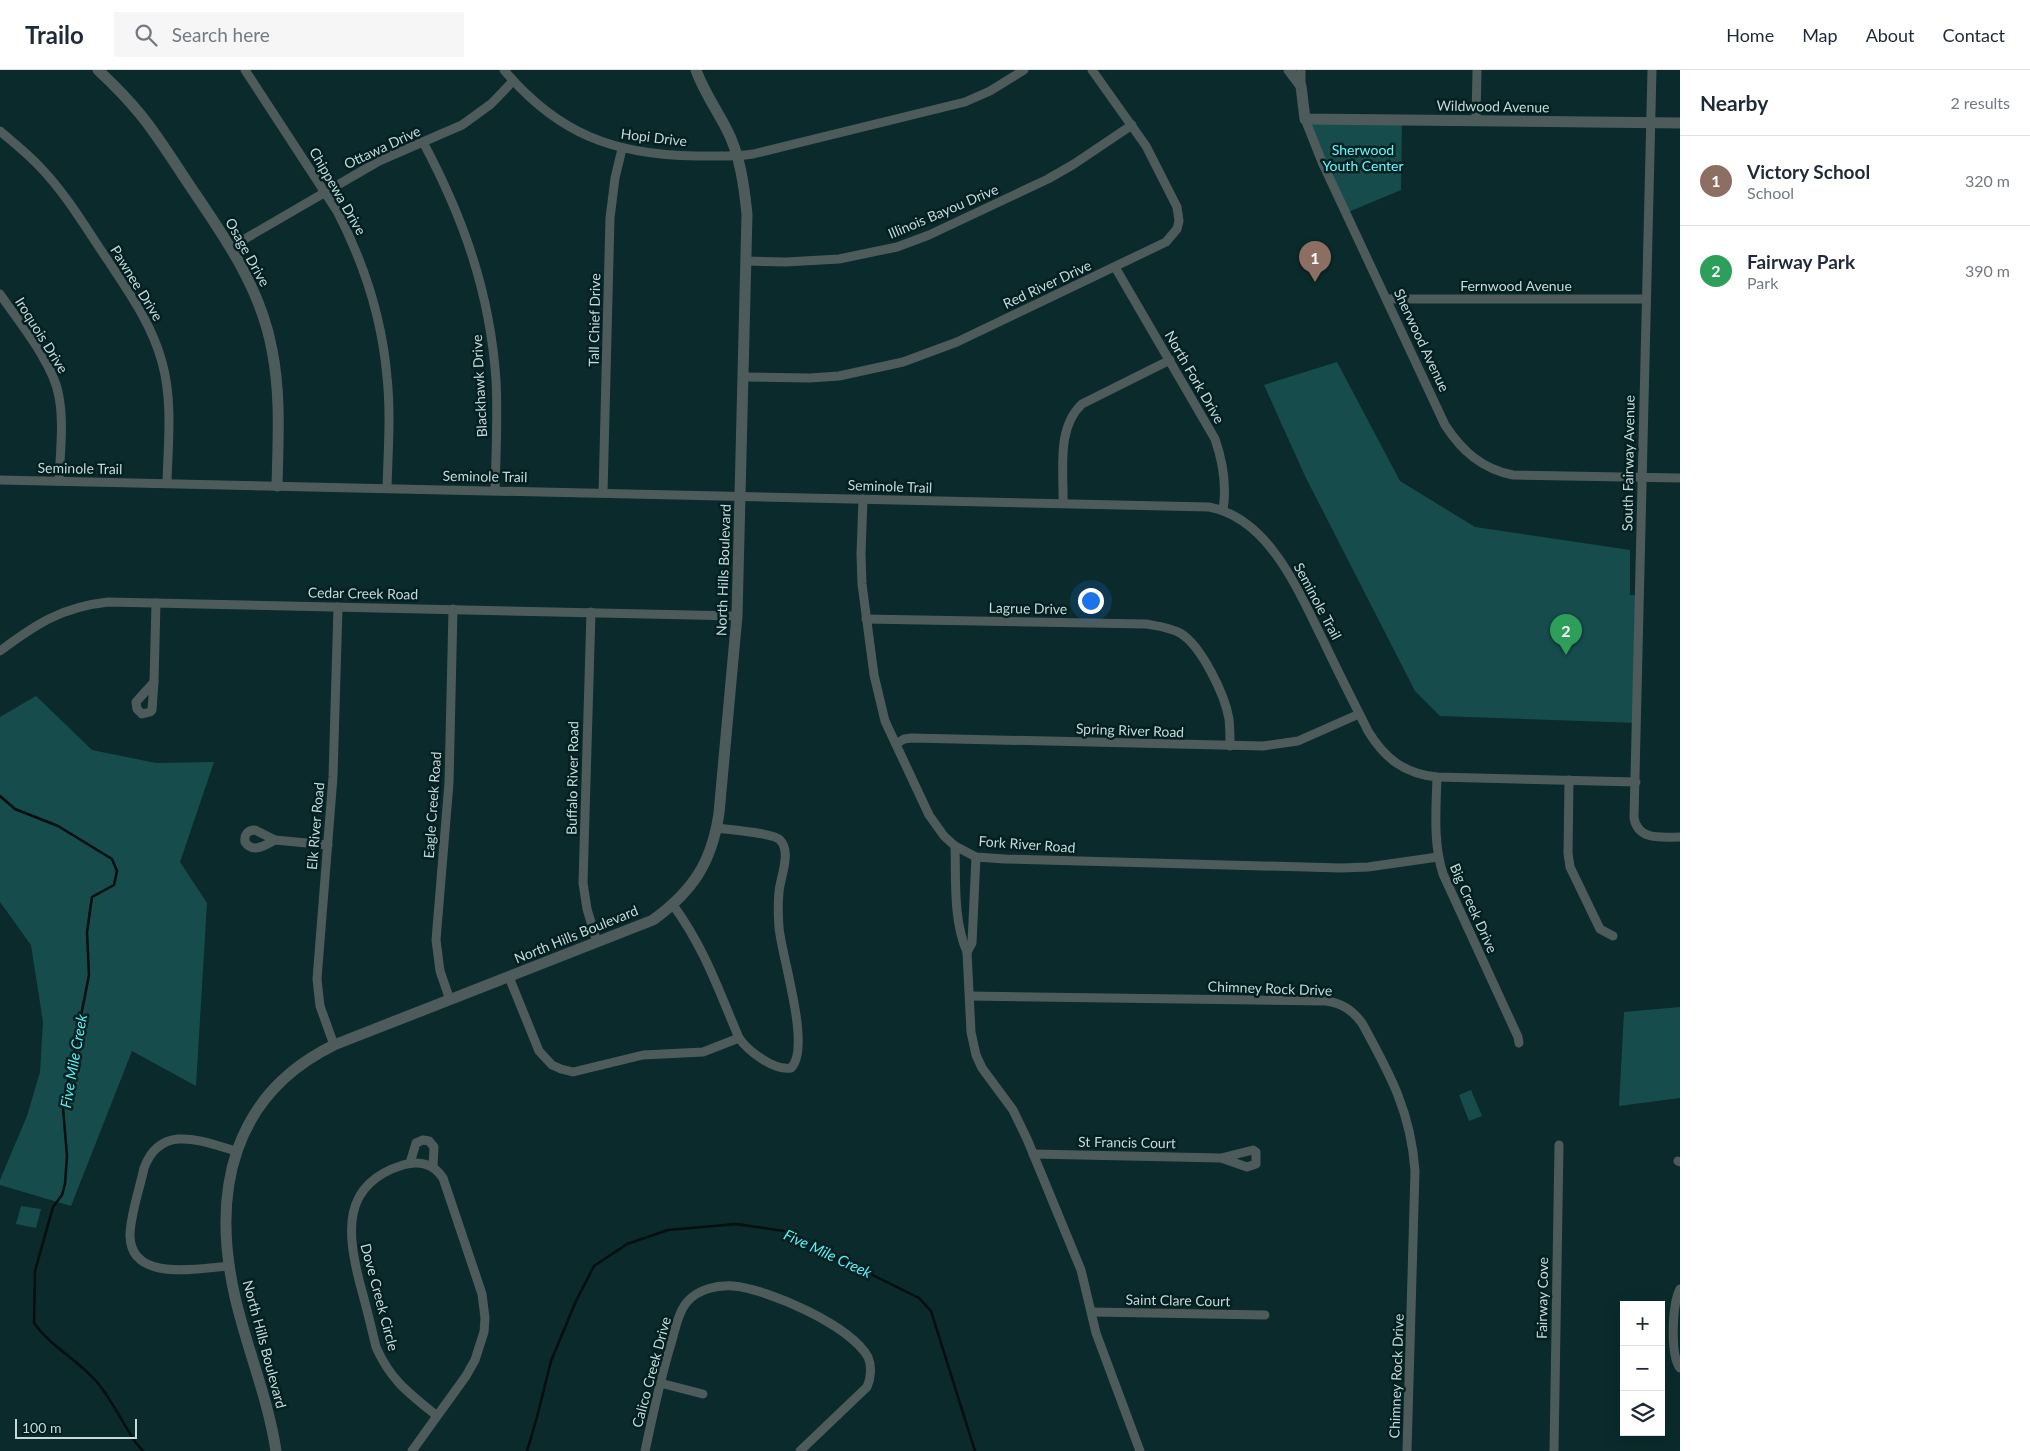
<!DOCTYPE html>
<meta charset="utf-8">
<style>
body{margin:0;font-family:Lato,sans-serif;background:#f6f6f7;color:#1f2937}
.controls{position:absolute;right:15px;bottom:15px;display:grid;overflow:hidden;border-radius:0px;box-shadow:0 5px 20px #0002}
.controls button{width:45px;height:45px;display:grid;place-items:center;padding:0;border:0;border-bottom:1px solid #e0e1e3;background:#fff;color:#1f2937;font:25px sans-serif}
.scale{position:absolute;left:15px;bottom:12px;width:122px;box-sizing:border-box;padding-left:5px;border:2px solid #c7d8d8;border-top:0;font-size:14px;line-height:18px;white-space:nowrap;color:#c7d8d8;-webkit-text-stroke:4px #022021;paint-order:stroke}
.you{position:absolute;left:1090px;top:530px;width:18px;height:18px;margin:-12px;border:4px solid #fff;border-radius:50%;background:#1a73e8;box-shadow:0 0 0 8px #1a73e833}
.badge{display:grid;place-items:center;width:32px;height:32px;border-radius:50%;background:#db2777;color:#fff;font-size:16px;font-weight:700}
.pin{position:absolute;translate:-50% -41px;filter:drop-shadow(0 1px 2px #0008)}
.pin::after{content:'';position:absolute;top:26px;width:18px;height:15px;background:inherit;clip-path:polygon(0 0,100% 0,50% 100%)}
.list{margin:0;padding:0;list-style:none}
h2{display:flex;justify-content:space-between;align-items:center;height:65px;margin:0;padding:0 20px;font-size:21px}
h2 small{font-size:16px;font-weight:400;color:#747a83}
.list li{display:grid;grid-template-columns:32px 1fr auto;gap:15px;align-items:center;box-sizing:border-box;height:90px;padding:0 20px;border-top:1px solid #e0e1e3}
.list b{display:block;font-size:19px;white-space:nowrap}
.list p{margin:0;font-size:16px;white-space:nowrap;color:#747a83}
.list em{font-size:16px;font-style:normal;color:#747a83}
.icon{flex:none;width:28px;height:28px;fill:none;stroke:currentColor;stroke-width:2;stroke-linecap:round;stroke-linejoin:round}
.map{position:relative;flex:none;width:1680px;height:1381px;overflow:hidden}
header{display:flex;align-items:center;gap:30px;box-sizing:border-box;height:70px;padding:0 25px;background:#fff;border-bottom:1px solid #e0e1e3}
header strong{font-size:24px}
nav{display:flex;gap:28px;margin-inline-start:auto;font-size:18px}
.search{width:350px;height:45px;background:#f6f6f7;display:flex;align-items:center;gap:12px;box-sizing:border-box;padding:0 18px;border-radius:0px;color:#747a83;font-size:19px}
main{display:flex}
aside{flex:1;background:#fff}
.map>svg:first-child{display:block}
.green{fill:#174c4d}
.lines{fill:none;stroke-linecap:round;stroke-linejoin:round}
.stream{stroke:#030e0f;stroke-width:2.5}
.minor{stroke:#4e5b5b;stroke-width:9}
.tertiary{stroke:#4e5b5b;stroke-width:11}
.labels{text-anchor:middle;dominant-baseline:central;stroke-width:5;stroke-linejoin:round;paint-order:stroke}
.street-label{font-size:14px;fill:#c7d8d8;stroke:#022021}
.park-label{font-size:14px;fill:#64f9fe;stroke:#022021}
.water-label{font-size:15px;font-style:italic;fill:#5bf2f7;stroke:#022021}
</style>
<header>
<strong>Trailo</strong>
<div class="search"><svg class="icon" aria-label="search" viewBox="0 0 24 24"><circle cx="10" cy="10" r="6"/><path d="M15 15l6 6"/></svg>Search here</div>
<nav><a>Home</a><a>Map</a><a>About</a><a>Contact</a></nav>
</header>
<main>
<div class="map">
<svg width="1680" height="1381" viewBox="0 0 1680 1381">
<rect width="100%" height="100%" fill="#0b2a2b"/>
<g class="green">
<path d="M 1305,49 L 1402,50 L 1401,120 L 1346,143 Z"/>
<path d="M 1337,292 L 1400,411 L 1475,457 L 1630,480 L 1630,525 L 1640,525 L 1637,653 L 1440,646 L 1415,621 L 1305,406 L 1264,315 Z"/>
<path d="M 36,626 L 92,680 L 156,693 L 214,692 L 180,792 L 207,833 L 196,1016 L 132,981 L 71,1136 L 0,1115 L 0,1110 L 27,1046 L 40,1002 L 43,952 L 31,875 L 0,832 L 0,647 Z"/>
<path d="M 1680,937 L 1680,1028 L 1619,1036 L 1624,942 Z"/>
<path d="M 1471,1020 L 1482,1046 L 1469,1051 L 1459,1025 Z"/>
<path d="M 21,1136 L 41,1139 L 36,1158 L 16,1154 Z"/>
</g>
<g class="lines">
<g class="stream">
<path d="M 0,726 L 15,739 L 58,756 L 112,789 L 117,801 L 114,815 L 92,827 L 87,862 L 89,905 L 63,1038 L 67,1086 L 65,1114 L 62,1125 L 53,1137 L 35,1201 L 34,1253 C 51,1277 77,1289 96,1311 C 111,1328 123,1354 136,1373 L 143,1381"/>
<path d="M 527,1381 L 537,1347 L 551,1291 L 576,1231 L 594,1196 L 627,1174 L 668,1160 L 736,1154 L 784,1161 L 919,1228 L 931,1241 L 975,1381"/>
</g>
<g class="minor">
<path d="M 245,0 L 337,141 C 364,193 382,248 387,307 C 391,344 388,381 387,418"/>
<path d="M 504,0 C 558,64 614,85 696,86 C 715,86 734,87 753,84 L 965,32 L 990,21 L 1024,0"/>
<path d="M 1652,0 L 1634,748 C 1638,771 1662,767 1680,767"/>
<path d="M 1301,16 L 1301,0"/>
<path d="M 1305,49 L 1322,92 L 1445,355 C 1462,381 1482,399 1513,405 L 1680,408"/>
<path d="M 1476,51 L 1477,0"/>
<path d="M 0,61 C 14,73 28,84 40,97 C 67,125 87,160 109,192 C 130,224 152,255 162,292 C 173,331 168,374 167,413"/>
<path d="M 423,72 C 464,149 490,223 496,310 C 498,347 496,384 495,420"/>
<path d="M 231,177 L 379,91 L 462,55 L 491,34 L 513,11"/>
<path d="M 746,191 L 786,192 L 839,189 L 897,177 L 929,165 L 1048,109 L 1074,94 L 1132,55"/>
<path d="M 1115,197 L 1215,369 C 1223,392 1227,415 1223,440"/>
<path d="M 0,224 C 19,252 54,294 59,327 C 64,353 60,384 59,411"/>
<path d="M 1387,229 L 1645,229"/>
<path d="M 743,307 L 810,308 L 839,306 L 903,292 L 957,272 L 1166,172 L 1177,159 L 1179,151 L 1177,137 L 1146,76 L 1092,0"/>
<path d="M 0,410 L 1209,437 C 1270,448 1299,523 1324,572 C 1338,602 1353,631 1368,661 C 1385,689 1405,704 1437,707 L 1636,712"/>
<path d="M 603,423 L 610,148 L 615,108 L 622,79"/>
<path d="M 863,429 L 861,484 L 862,514 L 874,605 L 885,651 L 929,745 L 944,766 L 955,776 L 976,787 L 1005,789 L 1341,798 L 1368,797 L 1438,787"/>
<path d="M 1063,433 C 1064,401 1056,358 1082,334 L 1170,290"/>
<path d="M 591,542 L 583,813 L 587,839 L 597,872"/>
<path d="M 866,549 L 1146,554 C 1158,556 1169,557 1180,563 C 1201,575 1225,625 1229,649 C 1230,658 1230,667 1230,676"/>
<path d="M 0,581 C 36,554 62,537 108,532 L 737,546"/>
<path d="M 154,612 L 152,640 L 150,642 L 142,644 L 137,639 L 136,632 Z"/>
<path d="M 154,612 L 156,533"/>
<path d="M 896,674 L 904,669 L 912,668 L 1263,676 L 1298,671 L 1359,644"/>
<path d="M 1437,707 C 1436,740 1433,773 1443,804 L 1518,967 L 1519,973"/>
<path d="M 1569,710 L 1568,783 L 1570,797 L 1600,859 L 1613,866"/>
<path d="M 255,760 L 275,770 C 265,775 253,784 245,772 C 244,765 247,760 255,760 Z"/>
<path d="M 275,770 L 328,775"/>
<path d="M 955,776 C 956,810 953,850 967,882 L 971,962 L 976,985 L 982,998 L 1013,1040 L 1027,1069 L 1081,1200 L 1096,1263 L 1140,1381"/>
<path d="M 673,835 C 704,877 719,921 739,968"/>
<path d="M 967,882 L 972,873 L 976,787"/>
<path d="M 509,907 L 539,981 L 552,995 L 561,999 L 573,1002 L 643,985 L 703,982 L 739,968 C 748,981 774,1001 791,998 C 812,978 781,885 779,857 C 778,845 778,833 779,822 C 780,808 792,782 780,770 C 774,763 730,760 717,758"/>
<path d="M 970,926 L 1326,931 C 1342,933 1352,940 1362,953 C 1390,1004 1411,1042 1415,1101 L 1407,1381"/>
<path d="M 450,930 L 440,901 L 436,870 L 449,713 L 453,539"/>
<path d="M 334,975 L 320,936 L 317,909 L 333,707 L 338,537"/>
<path d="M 1033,1084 L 1221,1088 L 1253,1080 L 1256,1082 L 1256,1094 L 1247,1097 L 1221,1088"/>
<path d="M 1678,1091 L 1680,1092"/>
<path d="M 410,1093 L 416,1073 L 423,1070 L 429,1071 L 434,1077 L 433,1097"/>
<path d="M 230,1196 C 200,1198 131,1213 130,1166 C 130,1145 140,1118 144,1098 C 161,1053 201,1071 236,1081"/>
<path d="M 1680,1219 C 1672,1234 1670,1285 1680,1298"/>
<path d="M 1092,1242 L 1265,1245"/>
<path d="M 660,1313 L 703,1324"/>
<path d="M 412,1381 L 466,1306 L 475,1290 L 484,1262 L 485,1248 L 482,1224 L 443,1108 C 434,1094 419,1090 403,1095 C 341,1114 347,1163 360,1214 C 366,1235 371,1256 376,1277 C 391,1311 409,1323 437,1346"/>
<path d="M 645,1381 C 653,1345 660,1309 671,1274 C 675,1260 678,1243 687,1232 C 698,1219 717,1215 733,1216 C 768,1219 850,1255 868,1287 C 872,1296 871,1308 867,1317 L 800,1381"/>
<path d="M 1554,1381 L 1559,1075"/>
</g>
<g class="tertiary">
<path d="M 98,0 C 113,14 127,28 140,44 C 159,67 175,94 192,119 C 226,169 261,219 272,280 C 281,325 278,370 277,416"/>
<path d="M 1289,0 L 1301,16 L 1305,49 L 1680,53"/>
<path d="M 276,1381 C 268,1328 247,1279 235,1227 C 211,1122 232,1025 334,975 L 653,850 C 693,821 712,792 719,743 L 737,546 L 747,144 C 744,115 740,84 726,58 C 716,39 703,20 696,0"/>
</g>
</g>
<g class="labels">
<g class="street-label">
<text transform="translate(1493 36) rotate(1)">Wildwood Avenue</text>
<text transform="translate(654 67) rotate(7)">Hopi Drive</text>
<text transform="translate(382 77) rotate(-25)">Ottawa Drive</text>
<text transform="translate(338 121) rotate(60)">Chippewa Drive</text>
<text transform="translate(943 141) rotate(-23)">Illinois Bayou Drive</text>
<text transform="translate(248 182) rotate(61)">Osage Drive</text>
<text transform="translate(137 213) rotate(58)">Pawnee Drive</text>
<text transform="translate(1047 214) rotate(-25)">Red River Drive</text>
<text x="1516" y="215">Fernwood Avenue</text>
<text transform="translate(594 250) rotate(-89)">Tall Chief Drive</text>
<text transform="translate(42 265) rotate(58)">Iroquois Drive</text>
<text transform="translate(1422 270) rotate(65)">Sherwood Avenue</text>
<text transform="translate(1195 307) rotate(60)">North Fork Drive</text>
<text transform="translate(479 316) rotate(-93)">Blackhawk Drive</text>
<text transform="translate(1628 393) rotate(-89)">South Fairway Avenue</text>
<text transform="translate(80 398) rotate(1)">Seminole Trail</text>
<text transform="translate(485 406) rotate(1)">Seminole Trail</text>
<text transform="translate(890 416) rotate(2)">Seminole Trail</text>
<text transform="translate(723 500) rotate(-88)">North Hills Boulevard</text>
<text transform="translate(363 523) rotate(1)">Cedar Creek Road</text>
<text transform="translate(1318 531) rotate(62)">Seminole Trail</text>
<text transform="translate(1028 538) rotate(1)">Lagrue Drive</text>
<text transform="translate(1130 660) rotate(2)">Spring River Road</text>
<text transform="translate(572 708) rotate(-89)">Buffalo River Road</text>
<text transform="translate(432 735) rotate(-86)">Eagle Creek Road</text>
<text transform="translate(315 756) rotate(-85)">Elk River Road</text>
<text transform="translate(1027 774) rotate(4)">Fork River Road</text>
<text transform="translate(1474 838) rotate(66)">Big Creek Drive</text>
<text transform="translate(576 864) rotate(-22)">North Hills Boulevard</text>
<text transform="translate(1270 918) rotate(2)">Chimney Rock Drive</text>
<text transform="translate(1127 1072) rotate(1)">St Francis Court</text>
<text transform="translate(380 1227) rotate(75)">Dove Creek Circle</text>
<text transform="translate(1542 1228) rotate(-89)">Fairway Cove</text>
<text transform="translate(1178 1230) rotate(1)">Saint Clare Court</text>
<text transform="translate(265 1274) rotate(75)">North Hills Boulevard</text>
<text transform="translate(651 1302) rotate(-75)">Calico Creek Drive</text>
<text transform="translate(1396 1306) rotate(-88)">Chimney Rock Drive</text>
</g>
<g class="park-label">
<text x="1363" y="79">Sherwood<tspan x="1363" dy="16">Youth Center</tspan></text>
</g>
<g class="water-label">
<text transform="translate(73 991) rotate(-80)">Five Mile Creek</text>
<text transform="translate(828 1183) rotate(25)">Five Mile Creek</text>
</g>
</g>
</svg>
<div class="controls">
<button>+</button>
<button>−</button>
<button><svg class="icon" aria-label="layers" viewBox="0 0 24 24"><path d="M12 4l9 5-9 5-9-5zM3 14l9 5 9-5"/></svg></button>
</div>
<div class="scale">100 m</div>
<div class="you"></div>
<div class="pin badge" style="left:1315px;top:212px;background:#8d6e63">1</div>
<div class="pin badge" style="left:1566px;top:585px;background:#2e9e5b">2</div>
</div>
<aside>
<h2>Nearby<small>2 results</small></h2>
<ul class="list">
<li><span class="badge" style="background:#8d6e63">1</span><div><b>Victory School</b><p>School</p></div><em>320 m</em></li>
<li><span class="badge" style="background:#2e9e5b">2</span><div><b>Fairway Park</b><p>Park</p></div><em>390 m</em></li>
</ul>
</aside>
</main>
